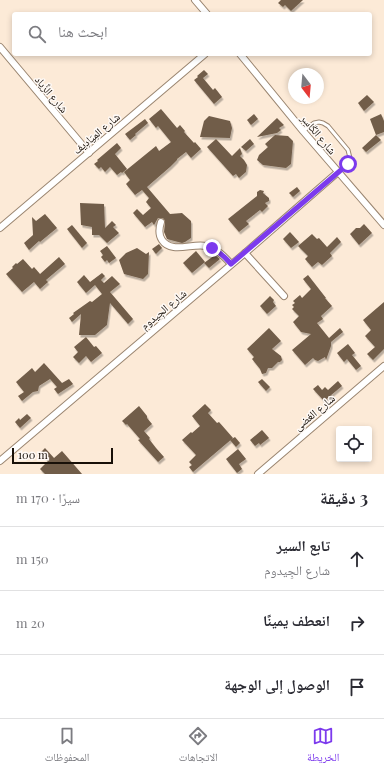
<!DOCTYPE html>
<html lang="ar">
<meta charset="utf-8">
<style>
body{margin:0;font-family:"Playfair Display","Noto Naskh Arabic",serif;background:#f7f7f7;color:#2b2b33;direction:rtl}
.controls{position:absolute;right:12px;bottom:12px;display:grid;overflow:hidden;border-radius:4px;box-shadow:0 2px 6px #0003}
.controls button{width:36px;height:36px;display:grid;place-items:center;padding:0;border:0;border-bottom:1px solid #e1e1e2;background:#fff;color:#2b2b33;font:20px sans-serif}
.compass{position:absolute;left:288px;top:68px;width:36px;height:36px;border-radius:50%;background:#fff;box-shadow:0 2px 6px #0003;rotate:164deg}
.scale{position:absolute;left:12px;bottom:10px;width:101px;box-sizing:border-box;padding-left:4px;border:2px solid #181008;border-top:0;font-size:11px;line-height:14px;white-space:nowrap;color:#181008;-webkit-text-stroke:3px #fef9f5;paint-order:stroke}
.stop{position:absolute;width:12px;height:12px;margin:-9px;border:3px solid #7c3aed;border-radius:50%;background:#fff}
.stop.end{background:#7c3aed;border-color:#fff;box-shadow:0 1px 4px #0008}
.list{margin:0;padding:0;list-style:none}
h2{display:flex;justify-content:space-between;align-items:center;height:52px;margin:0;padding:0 16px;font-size:17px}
h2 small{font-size:13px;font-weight:400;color:#7c7c81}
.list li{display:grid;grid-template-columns:26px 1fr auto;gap:12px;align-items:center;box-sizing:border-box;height:64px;padding:0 16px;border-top:1px solid #e1e1e2}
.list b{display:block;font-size:15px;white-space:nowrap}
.list p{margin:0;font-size:13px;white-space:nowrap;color:#7c7c81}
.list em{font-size:13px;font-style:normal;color:#7c7c81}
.icon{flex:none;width:22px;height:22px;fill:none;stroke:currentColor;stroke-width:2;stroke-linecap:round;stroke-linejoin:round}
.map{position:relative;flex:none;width:384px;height:474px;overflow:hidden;direction:ltr}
.search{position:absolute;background:#fff;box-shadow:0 2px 6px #0003;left:12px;right:12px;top:12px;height:44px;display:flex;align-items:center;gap:10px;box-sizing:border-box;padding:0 14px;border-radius:4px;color:#7c7c81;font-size:15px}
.sheet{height:244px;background:#fff}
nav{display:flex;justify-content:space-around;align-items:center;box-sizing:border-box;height:56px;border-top:1px solid #e1e1e2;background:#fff;font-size:11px;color:#7c7c81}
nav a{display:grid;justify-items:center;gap:2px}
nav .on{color:#7c3aed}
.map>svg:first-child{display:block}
.building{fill:#715d49;filter:url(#shadow)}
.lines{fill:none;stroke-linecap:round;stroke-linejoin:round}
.lane-casing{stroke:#9a8570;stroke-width:5}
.street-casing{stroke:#9a8570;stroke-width:8}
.lane{stroke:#fff;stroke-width:3}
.street{stroke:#fff;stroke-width:6}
.route{stroke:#7c3aed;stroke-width:5}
.labels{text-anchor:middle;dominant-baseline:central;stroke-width:3;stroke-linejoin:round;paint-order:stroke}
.street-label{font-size:11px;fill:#181008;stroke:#fef9f5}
</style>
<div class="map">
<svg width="384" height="474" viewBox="0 0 384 474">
<defs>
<filter id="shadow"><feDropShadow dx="1.5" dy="2.5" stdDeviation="0" flood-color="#0004"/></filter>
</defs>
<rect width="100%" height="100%" fill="#fcead7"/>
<g class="building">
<path d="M 281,0 L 303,0 L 291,11 L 285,5 L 283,7 L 278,3 Z"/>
<path d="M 204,70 L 208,74 L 203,78 L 213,90 L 215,88 L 222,97 L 214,104 L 194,80 L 198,77 L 197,76 Z"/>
<path d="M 367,95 L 374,102 L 364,111 L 358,103 Z"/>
<path d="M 161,109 L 177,128 L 180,125 L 185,131 L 184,132 L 194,143 L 195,142 L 201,149 L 191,158 L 186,152 L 177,159 L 177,160 L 170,167 L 147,187 L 170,214 L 182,213 L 191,221 L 191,238 L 185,242 L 182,243 L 167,239 L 164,232 L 165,221 L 163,218 L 158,218 L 154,225 L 152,222 L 145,227 L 133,213 L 137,209 L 143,215 L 151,208 L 146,202 L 149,198 L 142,190 L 135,195 L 126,184 L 130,180 L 124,172 L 156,146 L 159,151 L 171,142 L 158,126 L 156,128 L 149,119 Z"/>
<path d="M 254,114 L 258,119 L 251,125 L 247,120 Z"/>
<path d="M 381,114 L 384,121 L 384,132 L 376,135 L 370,119 Z"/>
<path d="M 209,116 L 230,121 L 232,128 L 230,138 L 200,137 L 204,121 Z"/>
<path d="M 277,118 L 284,125 L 279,128 L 281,130 L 277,133 L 257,137 Z"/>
<path d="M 145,119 L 148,123 L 135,134 L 136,135 L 130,140 L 125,134 Z"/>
<path d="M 275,135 L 288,136 L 293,141 L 291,164 L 286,168 L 263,165 L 257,160 L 259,155 L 268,147 L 265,144 Z"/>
<path d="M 376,135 L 381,140 L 366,152 L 362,148 Z"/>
<path d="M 216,139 L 232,156 L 240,148 L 242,154 L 240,156 L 244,160 L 247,165 L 246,172 L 239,178 L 236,174 L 233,176 L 207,147 Z"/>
<path d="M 250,139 L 254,144 L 246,151 L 241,147 Z"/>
<path d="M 117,143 L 121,148 L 115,154 L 127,169 L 122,173 L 121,172 L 117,175 L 110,167 L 105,172 L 101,167 L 99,169 L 94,164 L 98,161 L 97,160 Z"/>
<path d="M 297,187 L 300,191 L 293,197 L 289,193 Z"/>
<path d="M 260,190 L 264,191 L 263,193 L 269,198 L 269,201 L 265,203 L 268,206 L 262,212 L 260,210 L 246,221 L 249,224 L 239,232 L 228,219 L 257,196 L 257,192 Z"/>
<path d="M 80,203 L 104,204 L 105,228 L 112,221 L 116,225 L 113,227 L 119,233 L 107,243 L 99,235 L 92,235 L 92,227 L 81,225 Z"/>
<path d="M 45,214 L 57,228 L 40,242 L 39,241 L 29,250 L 24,243 L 33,235 L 32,217 L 36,221 Z"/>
<path d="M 364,224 L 372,233 L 359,245 L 350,234 L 356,228 L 360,228 Z"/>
<path d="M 72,225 L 87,243 L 82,248 L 67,229 Z"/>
<path d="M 290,232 L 299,242 L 291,248 L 283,239 Z"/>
<path d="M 312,234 L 317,239 L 319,238 L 327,247 L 337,237 L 341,242 L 330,253 L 332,256 L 322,265 L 318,262 L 312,267 L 305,259 L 308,256 L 298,246 Z"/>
<path d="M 159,244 L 162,248 L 156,254 L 152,249 Z"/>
<path d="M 107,246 L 116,258 L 109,263 L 107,260 L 105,262 L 101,257 L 103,255 L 100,251 Z"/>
<path d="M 137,248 L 146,254 L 149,252 L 148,274 L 143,279 L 124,274 L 119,260 L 126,253 Z"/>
<path d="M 196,251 L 205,262 L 192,273 L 183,263 Z"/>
<path d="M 215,255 L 220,259 L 209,268 L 204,263 Z"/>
<path d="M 59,257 L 65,264 L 46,280 L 48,282 L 40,289 L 34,282 L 22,292 L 6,274 L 13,268 L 12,267 L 16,263 L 17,264 L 23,259 L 32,269 L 34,267 L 40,274 Z"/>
<path d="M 102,273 L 105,276 L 101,280 L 104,283 L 112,276 L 120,284 L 110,292 L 133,319 L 128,324 L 110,303 L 107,325 L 95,335 L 79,335 L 81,314 L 72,322 L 69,318 L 74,314 L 73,313 L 90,301 L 92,302 L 102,294 L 95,285 L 86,293 L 77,282 L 84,275 L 90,282 Z"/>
<path d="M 308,275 L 326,298 L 325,298 L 332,306 L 321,316 L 323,319 L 317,323 L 329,338 L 340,328 L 343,332 L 331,342 L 331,346 L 326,360 L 325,357 L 318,361 L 315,360 L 313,358 L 305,365 L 292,350 L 311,334 L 301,332 L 293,322 L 299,316 L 292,309 L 294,307 L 292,305 L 295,303 L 293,301 L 300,295 L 302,298 L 311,289 L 303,279 Z"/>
<path d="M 270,296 L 274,300 L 273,302 L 276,306 L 267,314 L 260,306 Z"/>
<path d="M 384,302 L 384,349 L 373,360 L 367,354 L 375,347 L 365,336 L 371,330 L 363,320 Z"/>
<path d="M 269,328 L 281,341 L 272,349 L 281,356 L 282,360 L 280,362 L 278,362 L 272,368 L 268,368 L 266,373 L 262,374 L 260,369 L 252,359 L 254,357 L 247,349 Z"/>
<path d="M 86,337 L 94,347 L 96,346 L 102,353 L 91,362 L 86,356 L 79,363 L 73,357 L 78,352 L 74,347 Z"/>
<path d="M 348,344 L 355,353 L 352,355 L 361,366 L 356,370 L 347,359 L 344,362 L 337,353 Z"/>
<path d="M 44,363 L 62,383 L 69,379 L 73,384 L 58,394 L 54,389 L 57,387 L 50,379 L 39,386 L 38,391 L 33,392 L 22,401 L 18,396 L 24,392 L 16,382 L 32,368 L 35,372 Z"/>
<path d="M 262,379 L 270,387 L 266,391 L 258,382 Z"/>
<path d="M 338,381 L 342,386 L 324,401 L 313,389 L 318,385 L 322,390 L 325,387 L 328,390 Z"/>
<path d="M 205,404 L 211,410 L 208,413 L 217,423 L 219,422 L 233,438 L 193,472 L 189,467 L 192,465 L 189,462 L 196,455 L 182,440 L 191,432 L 192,433 L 200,426 L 192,416 Z"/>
<path d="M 139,406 L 147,416 L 147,418 L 152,424 L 144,431 L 150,438 L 149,439 L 156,448 L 164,457 L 158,462 L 138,440 L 140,439 L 127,424 L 126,425 L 122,421 Z"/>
<path d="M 27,414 L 31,418 L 20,428 L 15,422 L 19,418 L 20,420 Z"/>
<path d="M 262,430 L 269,438 L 260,445 L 259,443 L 255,446 L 250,440 Z"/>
<path d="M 235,437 L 240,443 L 236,447 L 230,440 Z"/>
<path d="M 45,448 L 54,458 L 62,451 L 82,474 L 45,474 L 40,469 L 48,461 L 40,453 Z"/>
<path d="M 238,449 L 246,459 L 239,464 L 242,469 L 237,473 L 226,459 Z"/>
</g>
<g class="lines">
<defs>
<path id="lane" d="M 303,131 L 314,123 L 319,122 L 323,123 L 328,126 L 348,150 L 350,158 L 348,164 L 338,172"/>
<g id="street">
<path d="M 195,0 L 207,14"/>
<path d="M 0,47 L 89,153"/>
<path d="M 240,54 L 303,131 L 384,225"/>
<path d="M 161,222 C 159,228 158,234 162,240 C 171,254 192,243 206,246 C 217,249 224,256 231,264"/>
<path d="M 0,228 L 205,54"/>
<path d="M 245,253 L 284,296"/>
<path d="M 0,461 L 245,253 L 338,172"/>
<path d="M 258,474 L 384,366"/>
</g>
</defs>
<use href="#lane" class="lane-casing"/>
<use href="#street" class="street-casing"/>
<use href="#lane" class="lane"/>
<use href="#street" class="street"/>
</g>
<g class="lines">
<path class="route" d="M 212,248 C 220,252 225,257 231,264 L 348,164"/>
</g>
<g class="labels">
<g class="street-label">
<text transform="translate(52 94) rotate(50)">شارع الزِّياد</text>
<text transform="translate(96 133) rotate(-40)">شارع المِيَادِيف</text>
<text transform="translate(319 134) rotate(50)">شارع الكَاسِر</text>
<text transform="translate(163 309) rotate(-40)">شارع الجِيدوم</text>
<text transform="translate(314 412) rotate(-40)">شارع الغضى</text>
</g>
</g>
</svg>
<div class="controls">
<button><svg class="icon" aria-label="locate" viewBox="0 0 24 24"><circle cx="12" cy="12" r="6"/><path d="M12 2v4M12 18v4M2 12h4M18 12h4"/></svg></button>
</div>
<svg class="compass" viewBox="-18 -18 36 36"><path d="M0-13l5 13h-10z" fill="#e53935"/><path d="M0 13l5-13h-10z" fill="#7c7c81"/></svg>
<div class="scale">100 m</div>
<div class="stop" style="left:348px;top:164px"></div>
<div class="stop end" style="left:212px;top:248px"></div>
<div class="search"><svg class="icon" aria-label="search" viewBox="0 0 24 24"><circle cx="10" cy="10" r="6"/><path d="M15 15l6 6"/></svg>ابحث هنا</div>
</div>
<section class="sheet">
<h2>3 دقيقة<small>سيرًا · 170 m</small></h2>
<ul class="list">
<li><svg class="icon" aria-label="ahead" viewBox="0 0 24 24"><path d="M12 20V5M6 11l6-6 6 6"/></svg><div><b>تابع السير</b><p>شارع الجِيدوم</p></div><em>150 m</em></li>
<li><svg class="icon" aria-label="right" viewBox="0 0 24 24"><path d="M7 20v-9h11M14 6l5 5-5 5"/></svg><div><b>انعطف يمينًا</b></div><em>20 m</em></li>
<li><svg class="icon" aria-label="arrive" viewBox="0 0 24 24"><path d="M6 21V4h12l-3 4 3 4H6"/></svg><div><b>الوصول إلى الوجهة</b></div></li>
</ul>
</section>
<nav>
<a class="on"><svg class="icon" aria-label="map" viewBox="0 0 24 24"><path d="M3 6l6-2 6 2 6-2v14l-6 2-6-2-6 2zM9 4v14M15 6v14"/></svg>الخريطة</a>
<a><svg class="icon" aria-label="directions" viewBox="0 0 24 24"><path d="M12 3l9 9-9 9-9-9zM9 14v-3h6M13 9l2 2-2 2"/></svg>الاتجاهات</a>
<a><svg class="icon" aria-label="saved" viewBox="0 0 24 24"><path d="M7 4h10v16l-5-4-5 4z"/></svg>المحفوظات</a>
</nav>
